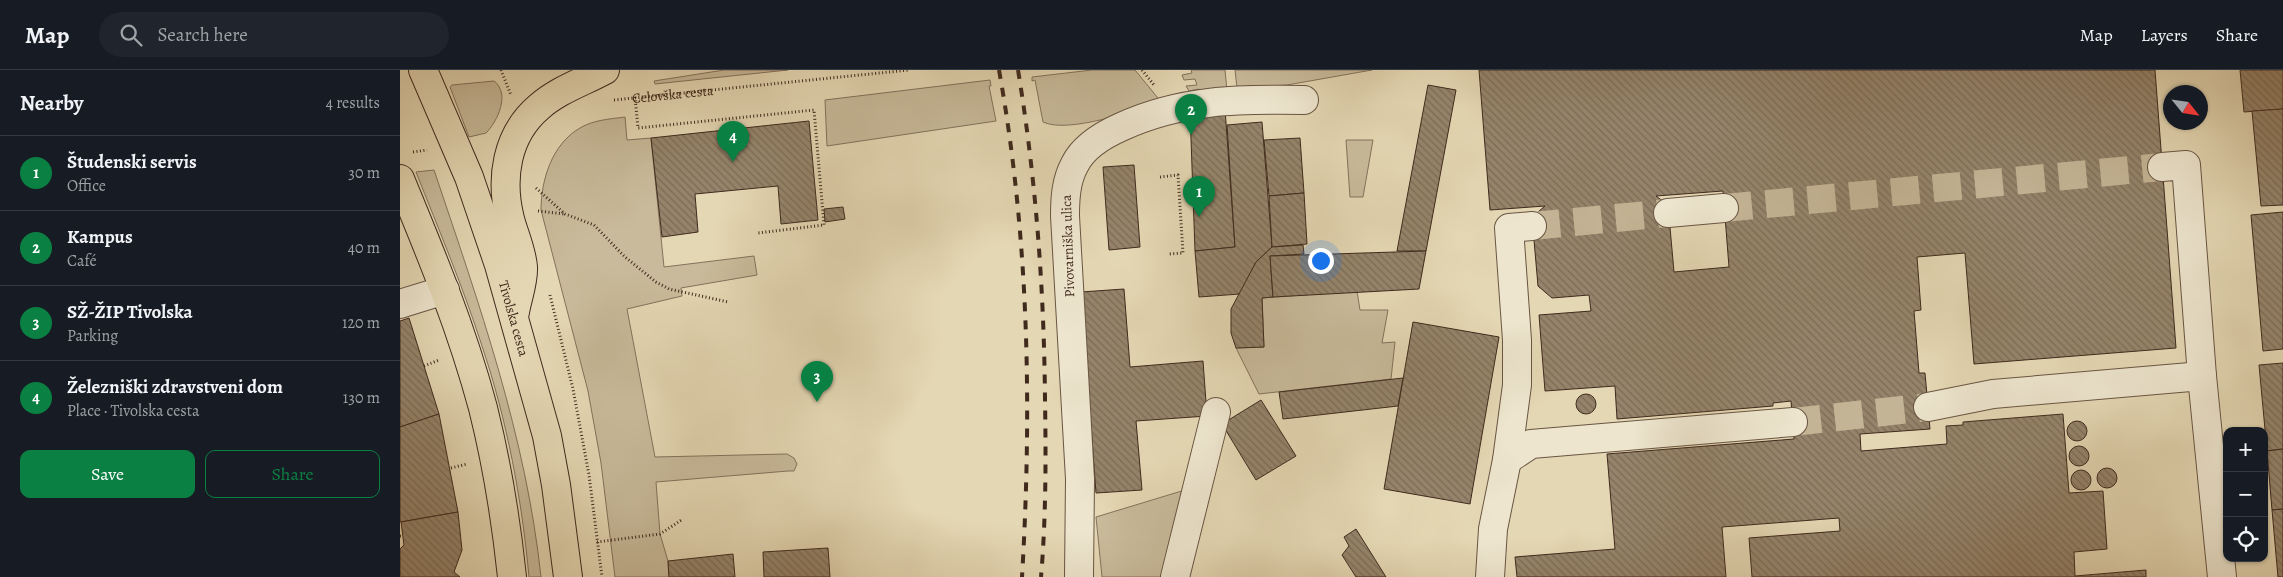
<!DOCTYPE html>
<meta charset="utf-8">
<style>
body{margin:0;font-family:Alegreya,serif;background:#20242c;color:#f1f3f6}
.controls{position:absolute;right:15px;bottom:15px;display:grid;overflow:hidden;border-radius:10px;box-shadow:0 1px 4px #0004}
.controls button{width:45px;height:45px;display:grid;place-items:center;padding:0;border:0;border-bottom:1px solid #363941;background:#171b24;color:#f1f3f6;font:25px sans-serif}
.compass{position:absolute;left:1763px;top:15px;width:45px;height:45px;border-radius:50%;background:#171b24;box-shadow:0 1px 4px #0004;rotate:120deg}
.you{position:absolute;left:920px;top:190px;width:18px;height:18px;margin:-12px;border:4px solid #fff;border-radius:50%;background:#1a73e8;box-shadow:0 0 0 8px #1a73e833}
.badge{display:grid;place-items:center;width:32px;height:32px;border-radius:50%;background:#0b8043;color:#fff;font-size:16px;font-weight:700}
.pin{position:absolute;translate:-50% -41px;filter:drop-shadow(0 1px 2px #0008)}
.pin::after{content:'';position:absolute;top:26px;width:18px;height:15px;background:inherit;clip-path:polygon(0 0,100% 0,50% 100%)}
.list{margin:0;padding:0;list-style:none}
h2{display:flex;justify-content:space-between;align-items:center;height:65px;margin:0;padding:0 20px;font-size:21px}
h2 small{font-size:16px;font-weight:400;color:#9ea1a6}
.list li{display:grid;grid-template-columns:32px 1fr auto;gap:15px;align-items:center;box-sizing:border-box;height:75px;padding:0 20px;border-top:1px solid #363941}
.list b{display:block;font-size:19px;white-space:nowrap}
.list p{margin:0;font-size:16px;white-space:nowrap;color:#9ea1a6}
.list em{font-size:16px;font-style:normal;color:#9ea1a6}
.actions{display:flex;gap:10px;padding:15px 20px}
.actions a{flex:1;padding:11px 0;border:1px solid #0b8043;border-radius:10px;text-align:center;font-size:18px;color:#0b8043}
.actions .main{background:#0b8043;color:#fff}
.icon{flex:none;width:28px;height:28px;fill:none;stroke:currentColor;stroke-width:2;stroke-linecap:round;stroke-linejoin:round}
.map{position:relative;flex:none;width:1883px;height:507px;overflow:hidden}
header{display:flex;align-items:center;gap:30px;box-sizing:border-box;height:70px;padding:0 25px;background:#171b24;border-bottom:1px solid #363941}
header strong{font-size:24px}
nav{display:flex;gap:28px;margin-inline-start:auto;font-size:18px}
.search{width:350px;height:45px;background:#20242c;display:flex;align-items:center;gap:12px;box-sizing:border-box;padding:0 18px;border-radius:28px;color:#9ea1a6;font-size:19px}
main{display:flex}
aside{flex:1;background:#171b24}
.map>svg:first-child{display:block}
.green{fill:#c8ba9a;stroke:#84725c}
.building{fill:url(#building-back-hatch);stroke:#402a1e;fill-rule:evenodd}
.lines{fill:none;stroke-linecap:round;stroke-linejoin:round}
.minor-tunnel{stroke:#c3b495;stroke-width:28;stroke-dasharray:28 14;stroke-linecap:butt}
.minor-casing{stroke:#695543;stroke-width:30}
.major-casing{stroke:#402a1e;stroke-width:30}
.path{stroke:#402a1e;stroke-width:3;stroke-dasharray:1 2.5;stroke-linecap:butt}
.minor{stroke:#ede5ce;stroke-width:28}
.major{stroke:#e4d7b3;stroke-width:28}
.rail{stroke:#402a1e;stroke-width:4;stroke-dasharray:9 9;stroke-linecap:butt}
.labels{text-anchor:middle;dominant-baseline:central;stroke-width:4;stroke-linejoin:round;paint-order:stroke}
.street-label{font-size:14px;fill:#402a1e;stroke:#ede5ce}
</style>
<header>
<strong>Map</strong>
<div class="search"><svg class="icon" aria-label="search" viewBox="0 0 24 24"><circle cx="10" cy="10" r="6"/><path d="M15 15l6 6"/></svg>Search here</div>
<nav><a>Map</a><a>Layers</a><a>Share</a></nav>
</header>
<main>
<aside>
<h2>Nearby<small>4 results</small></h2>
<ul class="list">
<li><span class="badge">1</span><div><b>Študenski servis</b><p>Office</p></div><em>30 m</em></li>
<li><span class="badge">2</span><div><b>Kampus</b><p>Café</p></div><em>40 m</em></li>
<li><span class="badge">3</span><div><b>SŽ-ŽIP Tivolska</b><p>Parking</p></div><em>120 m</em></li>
<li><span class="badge">4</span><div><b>Železniški zdravstveni dom</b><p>Place · Tivolska cesta</p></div><em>130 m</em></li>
</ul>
<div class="actions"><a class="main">Save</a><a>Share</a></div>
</aside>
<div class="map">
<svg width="1883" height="507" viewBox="0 0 1883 507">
<defs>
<pattern id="building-back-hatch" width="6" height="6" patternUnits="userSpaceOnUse" patternTransform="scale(1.25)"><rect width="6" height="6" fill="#95846b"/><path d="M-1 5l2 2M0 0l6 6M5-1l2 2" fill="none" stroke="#7b6c57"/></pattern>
</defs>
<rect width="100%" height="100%" fill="#e4d7b3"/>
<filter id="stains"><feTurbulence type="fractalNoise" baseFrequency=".004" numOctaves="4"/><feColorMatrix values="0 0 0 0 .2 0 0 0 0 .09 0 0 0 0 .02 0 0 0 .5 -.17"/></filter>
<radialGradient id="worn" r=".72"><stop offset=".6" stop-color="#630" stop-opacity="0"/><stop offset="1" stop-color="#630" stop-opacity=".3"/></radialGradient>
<g class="green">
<path d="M 324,0 L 388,0 L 255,14 L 254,11 Z"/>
<path d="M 692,0 L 735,0 L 762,33 C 735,40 668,64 643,52 L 635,10 L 632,11 L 632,7 Z"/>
<path d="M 791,0 L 825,0 L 827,21 L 801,24 L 799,19 L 789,21 L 786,16 L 797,15 L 795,9 L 784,10 L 782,5 L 792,3 Z"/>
<path d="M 835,0 L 972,0 L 887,15 L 837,18 Z"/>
<path d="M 590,10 L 591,16 L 589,16 L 596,51 L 427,76 L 425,30 Z"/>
<path d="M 94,11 C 111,24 97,52 86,63 L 69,67 L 50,17 L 52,15 Z"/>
<path d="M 225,47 L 227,70 L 251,68 L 264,197 L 354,186 L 357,205 L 281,218 L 282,226 L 227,239 L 255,387 L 387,384 L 394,388 L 397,394 L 394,401 L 388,401 L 256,412 L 260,464 L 268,491 L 269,507 L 215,507 L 201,393 L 188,321 L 141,140 C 141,110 152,74 180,58 C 193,50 210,49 225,47 Z"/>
<path d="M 946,70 L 973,70 L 963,127 L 950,127 Z"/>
<path d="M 34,100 C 79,234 126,366 141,507 L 129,507 C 122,430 107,350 82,276 C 63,217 39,160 16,102 Z"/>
<path d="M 957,221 L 960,240 L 988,240 L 982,273 L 995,272 L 991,309 L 859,324 L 836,278 L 864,277 L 862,228 Z"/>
<path d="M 785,420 L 764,507 L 702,507 L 696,447 Z"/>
</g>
<g class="building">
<path d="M 1079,0 L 1755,0 L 1776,278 L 1574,294 L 1565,183 L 1517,187 L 1521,240 L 1514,241 L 1519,303 L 1525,303 L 1530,359 L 1460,364 L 1461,381 L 1547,374 L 1546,356 L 1563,355 L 1563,352 L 1663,344 L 1669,423 L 1703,421 L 1707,479 L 1674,482 L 1675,506 L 1746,500 L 1746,507 L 1352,507 L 1349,468 L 1440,461 L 1439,448 L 1322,457 L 1326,507 L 1117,507 L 1115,487 L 1215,479 L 1207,384 L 1394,369 L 1391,331 L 1373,333 L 1373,336 L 1217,349 L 1215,316 L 1145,321 L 1139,245 L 1191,241 L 1189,225 L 1152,228 L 1138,216 L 1132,147 L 1145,136 L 1090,140 ZM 1323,121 L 1329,197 L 1274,202 L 1268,135 L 1256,126 Z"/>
<path d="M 1840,0 L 1883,0 L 1883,39 L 1844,42 Z"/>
<path d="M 1028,15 L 1056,20 L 1026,181 L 997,181 Z"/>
<path d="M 825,39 L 835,177 L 795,181 L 790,41 Z"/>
<path d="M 1883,39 L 1883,135 L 1861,136 L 1852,41 Z"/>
<path d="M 409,51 L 418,150 L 381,154 L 378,116 L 295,124 L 298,162 L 262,167 L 251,68 Z"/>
<path d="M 862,52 L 872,177 L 856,192 L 840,224 L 799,227 L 795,181 L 835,177 L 827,55 Z"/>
<path d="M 900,68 L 904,123 L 869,126 L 864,70 Z"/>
<path d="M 734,95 L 740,177 L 709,180 L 703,97 Z"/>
<path d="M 904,123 L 907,174 L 872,177 L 869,126 Z"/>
<path d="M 443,137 L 445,149 L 425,152 L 424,139 Z"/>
<path d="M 1883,142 L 1883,279 L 1863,281 L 1851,145 Z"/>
<path d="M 903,175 L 904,184 L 870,186 L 873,227 L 862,228 L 864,277 L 836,278 L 831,263 L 831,239 L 856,192 L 872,177 Z"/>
<path d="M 1026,181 L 1019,219 L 873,227 L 870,186 Z"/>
<path d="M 724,219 L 730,297 L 803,291 L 807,346 L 736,351 L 742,420 L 696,423 L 681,222 Z"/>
<path d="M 9,248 L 39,344 L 0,357 L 0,251 Z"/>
<path d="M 1013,252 L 1099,267 L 1070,434 L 984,419 Z"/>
<path d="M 1883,293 L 1883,379 L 1867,381 L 1859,295 Z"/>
<path d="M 1003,308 L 998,336 L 883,349 L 879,322 Z"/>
<circle cx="1186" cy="334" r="10"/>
<path d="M 861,330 L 896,386 L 856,410 L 822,354 Z"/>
<path d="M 39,344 L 58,442 L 0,452 L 0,357 Z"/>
<circle cx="1677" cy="361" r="10"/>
<circle cx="1679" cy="386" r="10"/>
<path d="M 1883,379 L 1883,439 L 1872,440 L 1867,381 Z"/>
<circle cx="1707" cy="408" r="10"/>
<circle cx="1681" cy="410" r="10"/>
<path d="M 1883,439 L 1883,507 L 1878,507 L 1872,440 Z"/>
<path d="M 58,442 L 62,480 L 54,502 L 60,507 L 0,507 L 0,479 L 4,475 L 1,452 Z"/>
<path d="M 956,459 L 986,507 L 956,507 L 942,485 L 949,476 L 944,467 Z"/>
<path d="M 428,478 L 430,507 L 364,507 L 363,482 Z"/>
<path d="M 333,484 L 335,507 L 269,507 L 268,491 Z"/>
</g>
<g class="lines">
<g class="minor-tunnel">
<path d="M 1324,138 L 1762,97"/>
<path d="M 1132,156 L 1268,143"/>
<path d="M 1393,352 L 1528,337"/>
</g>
<defs>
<g id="minor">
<path d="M 1762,97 L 1786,95 L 1802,306 L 1822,507"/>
<path d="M 1268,143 L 1324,138"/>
<path d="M 0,234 L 45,220"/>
<path d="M 1528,337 L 1593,324 L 1802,306"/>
<path d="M 1107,390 L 1131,374 L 1393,352"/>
<path d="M 679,507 L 680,409 L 665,146 C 665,128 666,110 675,94 C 684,76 703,65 721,57 C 782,29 839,29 904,30"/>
<path d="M 775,507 L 816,342"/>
<path d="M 1090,507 L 1093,459 L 1107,390 L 1117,315 L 1117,270 L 1109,158 L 1132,156"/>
</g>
<g id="major">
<path id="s2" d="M 23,0 L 69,107 L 99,195 L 147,366 L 156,415 L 168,507"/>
<path d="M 0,109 C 31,184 62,259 83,338 C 97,394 106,450 112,507"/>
<path d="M 115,242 C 117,229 124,211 123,197 C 122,182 114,164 110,149 C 100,109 106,65 139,37 C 158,20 183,12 205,0"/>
</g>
</defs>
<use href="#minor" class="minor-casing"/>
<use href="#major" class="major-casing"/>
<g class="path">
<path d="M 101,0 L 111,25"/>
<path d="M 742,0 L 754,15"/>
<path d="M 235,27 L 238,58 L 414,40 L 424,155 L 358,163"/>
<path id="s1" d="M 214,30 L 509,0"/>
<path d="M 13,82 L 27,80"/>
<path d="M 760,107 L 778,105 L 783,183 L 768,184"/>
<path d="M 136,118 L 165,144 L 194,155 L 225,187 L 256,212 L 269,219 L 328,232"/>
<path d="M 138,141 L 165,144"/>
<path d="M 150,225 L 173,319 L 189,405 L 202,507"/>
<path d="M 24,296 L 39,290"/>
<path d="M 51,398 L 67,394"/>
<path d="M 0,466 L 2,466"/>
<path d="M 197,472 L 260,464 L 283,449"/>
</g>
<use href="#minor" class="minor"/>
<use href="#major" class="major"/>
<g class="rail">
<path d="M 599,0 C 629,167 632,338 622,507"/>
<path d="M 618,0 C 636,109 644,219 645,329 C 646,388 646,448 641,507"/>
</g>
</g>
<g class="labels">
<g class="street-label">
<text stroke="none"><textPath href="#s1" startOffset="59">Celovška cesta</textPath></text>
<text transform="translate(668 176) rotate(-92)">Pivovarniška ulica</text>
<text stroke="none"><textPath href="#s2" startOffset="265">Tivolska cesta</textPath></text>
</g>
</g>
<rect width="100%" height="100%" filter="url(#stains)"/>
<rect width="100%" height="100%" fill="url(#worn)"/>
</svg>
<div class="controls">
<button>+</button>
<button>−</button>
<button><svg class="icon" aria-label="locate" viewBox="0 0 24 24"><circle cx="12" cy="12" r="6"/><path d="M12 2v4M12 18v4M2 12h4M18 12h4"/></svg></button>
</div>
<svg class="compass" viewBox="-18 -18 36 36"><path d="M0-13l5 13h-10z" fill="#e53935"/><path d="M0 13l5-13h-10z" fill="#9ea1a6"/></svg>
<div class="you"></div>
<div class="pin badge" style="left:799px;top:147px">1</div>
<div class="pin badge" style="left:791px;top:65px">2</div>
<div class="pin badge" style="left:417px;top:332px">3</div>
<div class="pin badge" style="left:333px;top:92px">4</div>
</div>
</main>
